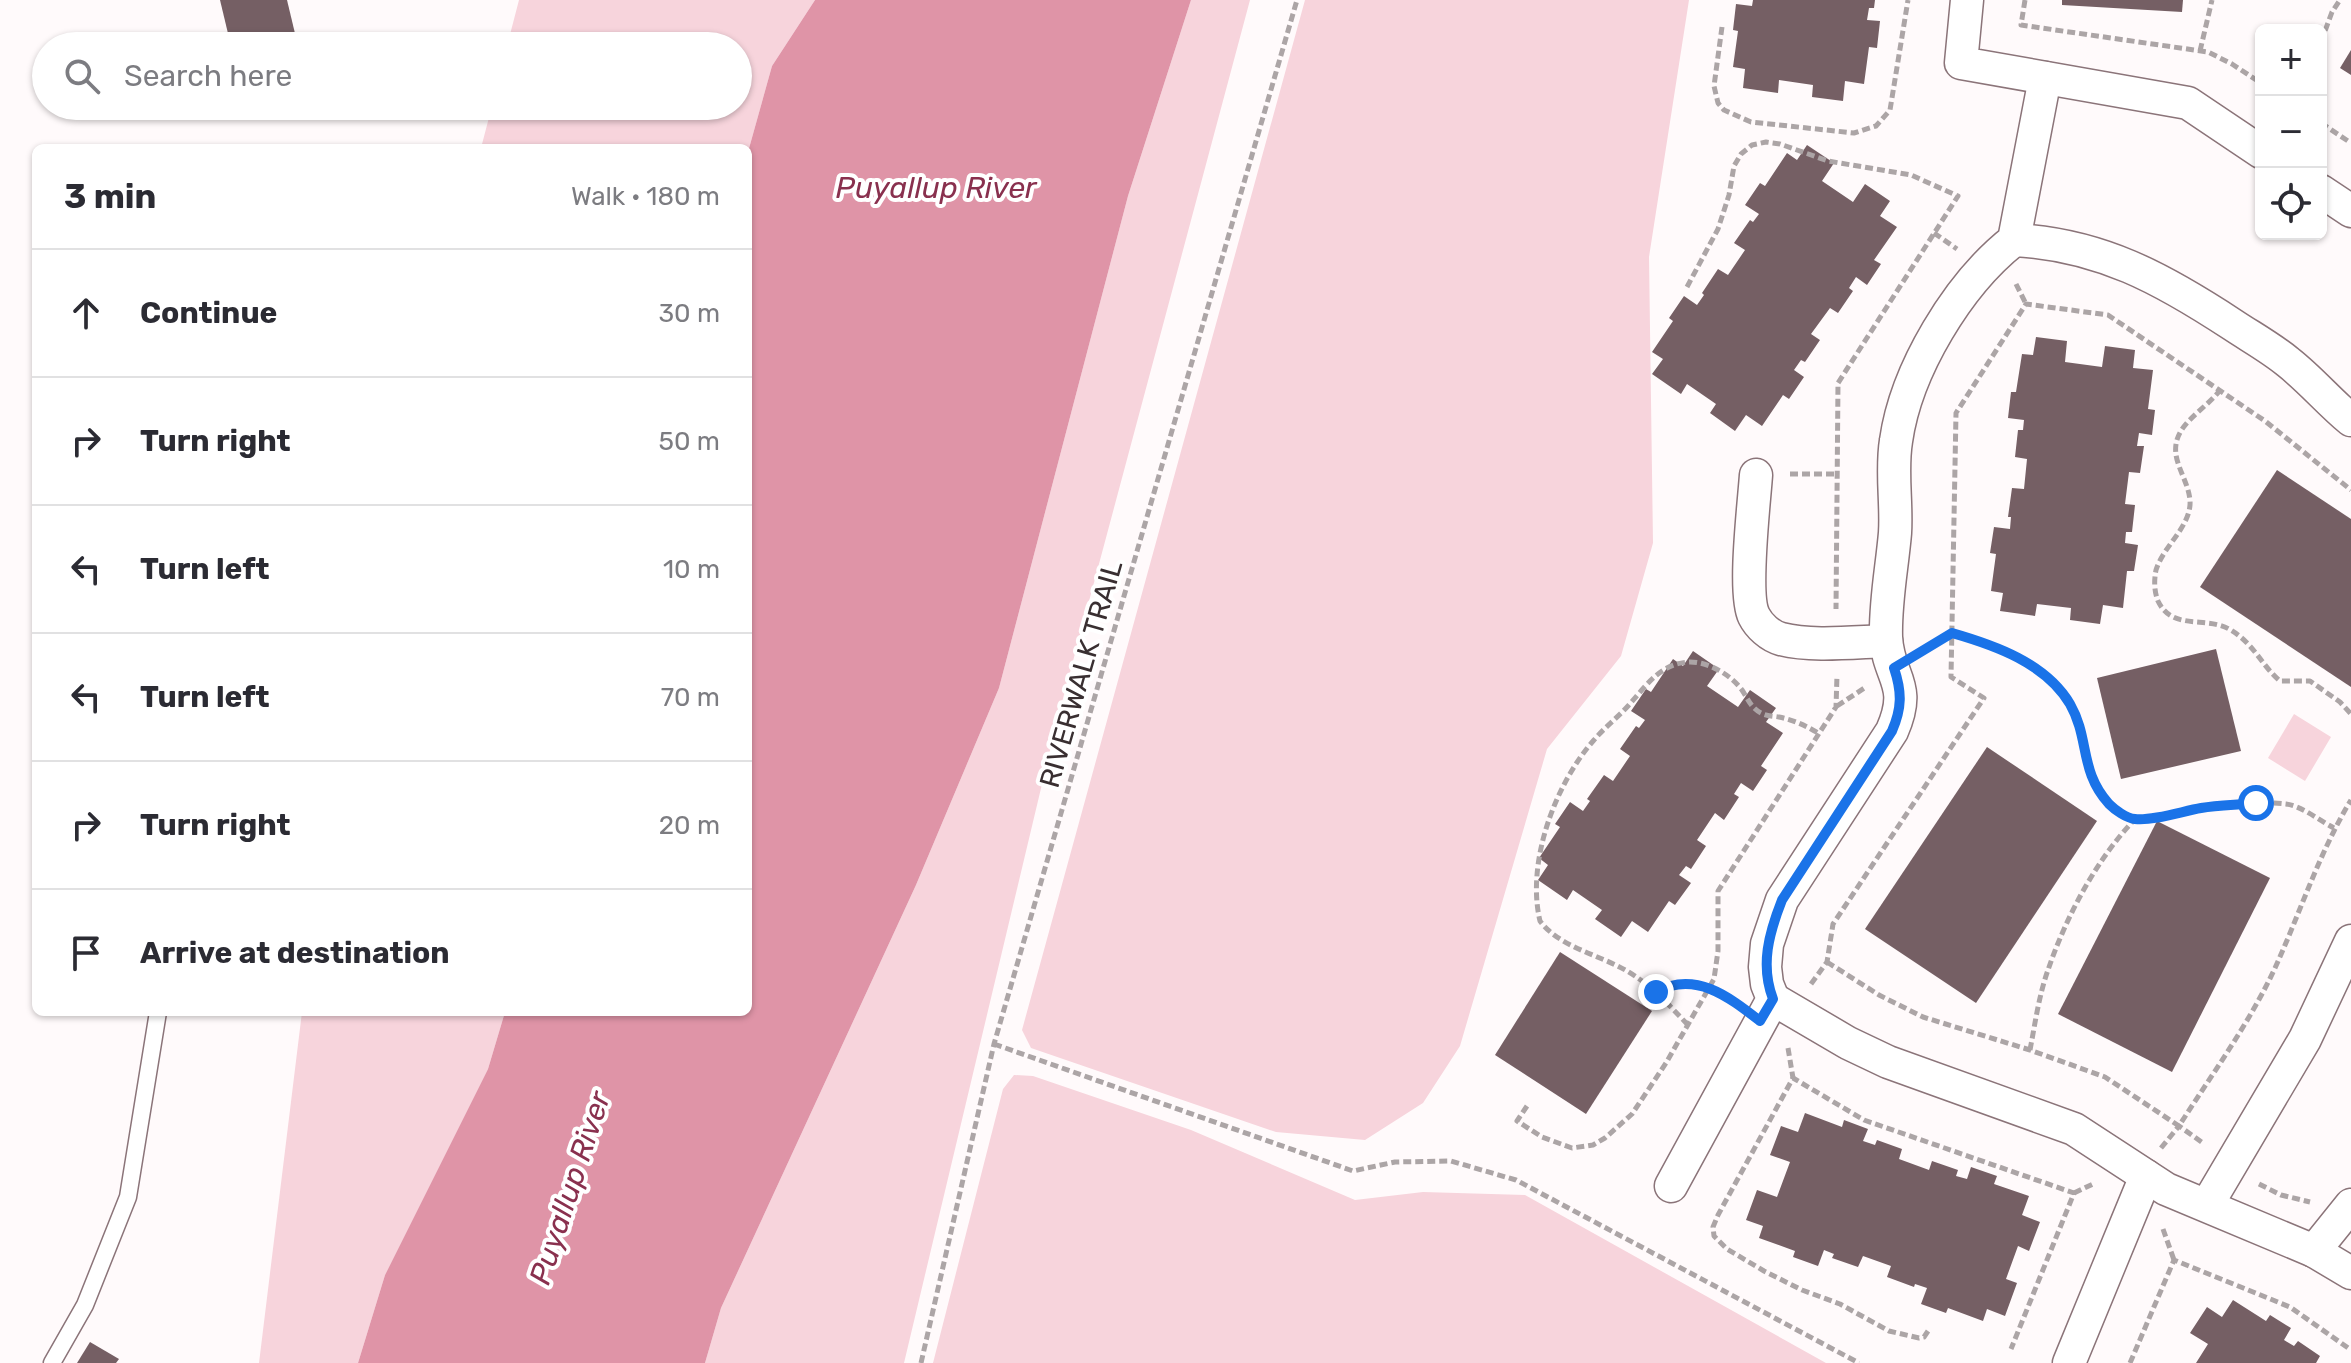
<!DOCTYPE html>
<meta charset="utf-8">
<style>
body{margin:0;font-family:Rubik,sans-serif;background:#f7f7f7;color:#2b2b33}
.controls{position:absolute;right:24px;top:24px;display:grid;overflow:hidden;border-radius:12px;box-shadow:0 2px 6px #0004}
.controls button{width:72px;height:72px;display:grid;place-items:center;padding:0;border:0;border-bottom:2px solid #e1e1e2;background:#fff;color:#2b2b33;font:40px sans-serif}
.stop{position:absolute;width:24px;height:24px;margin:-18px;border:6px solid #1a73e8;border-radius:50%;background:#fff}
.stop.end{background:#1a73e8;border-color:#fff;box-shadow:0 2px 8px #0008}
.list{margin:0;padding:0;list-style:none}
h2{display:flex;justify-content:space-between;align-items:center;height:104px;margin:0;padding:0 32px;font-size:34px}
h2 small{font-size:26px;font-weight:400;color:#7c7c81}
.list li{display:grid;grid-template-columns:52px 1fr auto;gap:24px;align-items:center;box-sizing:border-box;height:128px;padding:0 32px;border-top:2px solid #e1e1e2}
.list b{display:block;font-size:30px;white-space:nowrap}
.list em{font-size:26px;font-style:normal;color:#7c7c81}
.icon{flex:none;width:44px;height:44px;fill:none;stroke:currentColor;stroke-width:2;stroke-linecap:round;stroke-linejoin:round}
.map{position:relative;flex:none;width:2351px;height:1363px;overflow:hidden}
.search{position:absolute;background:#fff;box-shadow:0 2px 6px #0004;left:32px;top:32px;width:720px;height:88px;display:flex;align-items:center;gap:20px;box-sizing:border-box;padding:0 28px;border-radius:44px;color:#7c7c81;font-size:30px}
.panel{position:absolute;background:#fff;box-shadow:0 2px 6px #0004;left:32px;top:144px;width:720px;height:872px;border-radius:12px}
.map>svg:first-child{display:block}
.green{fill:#f7d4dc}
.water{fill:#df94a7}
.building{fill:#755f64}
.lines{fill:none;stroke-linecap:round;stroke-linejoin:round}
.lane-casing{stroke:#8b7479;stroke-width:19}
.street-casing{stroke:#8b7479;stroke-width:35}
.path{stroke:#aca5a6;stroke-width:5;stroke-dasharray:8 4;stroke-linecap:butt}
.lane{stroke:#fff;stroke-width:16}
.street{stroke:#fff;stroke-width:32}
.route{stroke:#1a73e8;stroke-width:10}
.labels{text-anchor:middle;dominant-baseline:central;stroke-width:8;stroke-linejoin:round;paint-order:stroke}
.street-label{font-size:28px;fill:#392f31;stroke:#fff}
.water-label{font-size:30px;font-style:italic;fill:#89304e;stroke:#fff}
</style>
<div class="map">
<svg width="2351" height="1363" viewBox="0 0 2351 1363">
<rect width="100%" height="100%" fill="#fffafb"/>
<g class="green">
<path d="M 519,0 L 815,0 L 772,66 L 748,152 L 748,148 L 481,148 L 492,106 L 738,106 L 738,46 L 507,46 Z"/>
<path d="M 1191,0 L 1250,0 L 1058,717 L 904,1363 L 705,1363 L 721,1308 L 916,885 L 999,688 L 1128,196 Z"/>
<path d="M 1305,0 L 1689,0 L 1649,257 L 1653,543 L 1621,656 L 1547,749 L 1460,1046 L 1423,1103 L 1365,1140 L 1276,1132 L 1031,1048 L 1022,1030 Z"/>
<path d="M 2294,714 L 2331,737 L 2305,781 L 2268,758 Z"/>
<path d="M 302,1012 L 505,1012 L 488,1069 L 385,1275 L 358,1363 L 259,1363 Z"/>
<path d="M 1014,1075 L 1033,1076 L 1191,1130 L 1355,1200 L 1423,1192 L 1525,1195 L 1826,1363 L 933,1363 L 1003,1089 Z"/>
</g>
<path class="water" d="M 815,0 L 1191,0 L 1128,196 L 999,688 L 916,885 L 721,1308 L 705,1363 L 358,1363 L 385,1275 L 488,1069 L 505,1012 L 748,1012 L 748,152 L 772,66 Z"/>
<g class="building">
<path d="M 220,0 L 287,0 L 298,46 L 231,46 Z"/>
<path d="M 1753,0 L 1875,0 L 1874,8 L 1869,8 L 1867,20 L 1880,21 L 1877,48 L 1869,47 L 1864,84 L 1845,81 L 1843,101 L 1812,97 L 1813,85 L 1779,80 L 1778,93 L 1743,88 L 1745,69 L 1733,67 L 1738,31 L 1733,30 L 1736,4 L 1752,6 Z"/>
<path d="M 2062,0 L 2183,0 L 2182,12 L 2062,5 Z"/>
<path d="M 2351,50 L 2351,75 L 2340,68 Z"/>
<path d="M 1807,145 L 1834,163 L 1822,181 L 1853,202 L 1865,184 L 1890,201 L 1880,216 L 1897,227 L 1874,260 L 1881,264 L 1867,285 L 1856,277 L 1849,288 L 1853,291 L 1838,313 L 1830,308 L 1811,334 L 1820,340 L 1805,362 L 1801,360 L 1794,370 L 1804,377 L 1789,399 L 1783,395 L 1762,426 L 1746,415 L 1735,431 L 1710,413 L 1716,404 L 1687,384 L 1681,394 L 1652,374 L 1663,359 L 1652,352 L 1673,321 L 1669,318 L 1684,296 L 1697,305 L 1704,295 L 1702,293 L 1718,269 L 1728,275 L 1745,250 L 1734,243 L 1750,220 L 1753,222 L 1759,214 L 1745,205 L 1760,183 L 1765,186 L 1787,153 L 1797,160 Z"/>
<path d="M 2036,337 L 2067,341 L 2065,362 L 2102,367 L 2105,346 L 2135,350 L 2133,368 L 2153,370 L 2148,409 L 2155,410 L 2152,435 L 2139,433 L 2137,446 L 2144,446 L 2140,473 L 2129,472 L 2125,504 L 2135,505 L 2132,532 L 2126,532 L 2125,543 L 2138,545 L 2134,571 L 2127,571 L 2123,608 L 2103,605 L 2100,624 L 2070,620 L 2071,608 L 2037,604 L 2035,616 L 2000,611 L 2003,593 L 1991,591 L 1996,554 L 1990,553 L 1994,527 L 2010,529 L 2011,517 L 2008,517 L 2012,488 L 2024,489 L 2027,459 L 2015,457 L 2018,430 L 2023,430 L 2024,420 L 2008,418 L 2011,392 L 2016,392 L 2022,354 L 2033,355 Z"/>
<path d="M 2277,470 L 2351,519 L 2351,687 L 2200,587 Z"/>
<path d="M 2216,649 L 2241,751 L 2121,779 L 2097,678 Z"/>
<path d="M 1693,651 L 1719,669 L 1707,686 L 1738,707 L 1750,690 L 1776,708 L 1766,722 L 1783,733 L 1761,766 L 1767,770 L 1753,791 L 1741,783 L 1734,794 L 1739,797 L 1724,820 L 1715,813 L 1697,840 L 1706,846 L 1691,869 L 1686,866 L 1679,875 L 1691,883 L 1675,905 L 1669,901 L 1648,932 L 1632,921 L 1621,937 L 1595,919 L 1602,910 L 1573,890 L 1567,900 L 1538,880 L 1548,865 L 1539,858 L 1560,827 L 1555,824 L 1570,802 L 1583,811 L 1590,801 L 1587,799 L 1604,775 L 1613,781 L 1630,756 L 1620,749 L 1636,726 L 1639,728 L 1645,720 L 1631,711 L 1646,689 L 1651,692 L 1673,659 L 1683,666 Z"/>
<path d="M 1987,747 L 2097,821 L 1976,1003 L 1865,929 Z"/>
<path d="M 2157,821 L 2270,878 L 2172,1072 L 2058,1014 Z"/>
<path d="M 1560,952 L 1652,1011 L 1586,1114 L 1495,1055 Z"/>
<path d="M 1805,1113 L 1842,1127 L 1844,1120 L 1868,1129 L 1863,1141 L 1875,1145 L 1877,1140 L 1902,1149 L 1899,1159 L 1929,1170 L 1932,1161 L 1958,1170 L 1956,1176 L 1967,1179 L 1971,1167 L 1997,1176 L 1994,1184 L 2029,1196 L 2022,1215 L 2040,1222 L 2029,1251 L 2018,1246 L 2006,1279 L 2017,1283 L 2005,1316 L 1987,1309 L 1983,1321 L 1948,1308 L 1946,1313 L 1921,1304 L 1927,1288 L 1915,1284 L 1914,1287 L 1887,1277 L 1891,1266 L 1863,1256 L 1858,1267 L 1832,1258 L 1834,1254 L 1824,1250 L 1818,1266 L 1793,1257 L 1795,1251 L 1759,1238 L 1763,1226 L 1746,1220 L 1757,1190 L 1777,1197 L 1790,1162 L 1770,1155 L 1781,1126 L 1798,1132 Z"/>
<path d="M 2233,1300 L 2266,1321 L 2270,1315 L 2291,1328 L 2284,1340 L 2294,1346 L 2298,1341 L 2320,1356 L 2316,1363 L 2196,1363 L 2208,1344 L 2190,1333 L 2207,1307 L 2222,1317 Z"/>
<path d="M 90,1342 L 119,1359 L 116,1363 L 77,1363 Z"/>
</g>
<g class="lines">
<defs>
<path id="lane" d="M 52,1363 L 85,1305 L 128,1197 L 158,1012"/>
<g id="street">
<path d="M 1967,0 L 1961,63 L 2188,103 L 2261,152"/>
<path d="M 2321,191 L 2351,211"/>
<path d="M 2014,240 C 2100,244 2163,279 2233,325 C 2251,337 2271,348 2288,362 C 2311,380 2329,402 2351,420"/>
<path d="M 1756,475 C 1754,504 1743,594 1754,616 C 1759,626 1770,636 1781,639 C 1811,647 1855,642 1886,641"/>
<path d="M 1773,999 L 1848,1043 L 1888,1062 L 2074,1129 L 2166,1189 L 2314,1251 L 2351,1273"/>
<path d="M 1671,1186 L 1773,999 L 1767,984 L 1765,967 L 1767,944 L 1782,900 L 1892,731 C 1913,683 1888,679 1886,637 C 1885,602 1892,568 1895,533 C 1897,503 1891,471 1896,441 C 1906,370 1958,284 2014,240 L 2045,78"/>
<path d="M 2207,1205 L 2305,1039 L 2351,941"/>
<path d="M 2314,1251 L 2351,1205"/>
<path d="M 2069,1363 L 2146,1176"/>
</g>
</defs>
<use href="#lane" class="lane-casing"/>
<use href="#street" class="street-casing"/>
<g class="path">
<path d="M 2025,0 L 2021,25 L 2208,52 L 2232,64 L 2261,83"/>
<path d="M 1722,27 L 1714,86 L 1718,103 L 1724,110 L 1751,122 L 1854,133 L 1876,126 L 1890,110 L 1908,0"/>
<path d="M 2321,42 L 2332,12 L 2340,0"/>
<path d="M 2200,51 L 2212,0"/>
<path d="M 2321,123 L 2351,143"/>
<path d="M 1934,233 L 1957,249"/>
<path d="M 2016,284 L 2026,304"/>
<path d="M 1687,287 L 1718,229 L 1729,195 L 1734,166 L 1741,154 L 1752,145 L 1766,142 L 1780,144 L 1828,161 L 1911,175 L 1958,196 L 1838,383 L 1836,609"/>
<path d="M 2221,389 C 2202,414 2166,427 2178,463 C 2182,476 2191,491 2190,505 C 2188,529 2163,547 2156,570 C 2154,580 2154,591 2158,601 C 2172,631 2206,616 2229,629 C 2254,643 2261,665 2280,681 L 2310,681 L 2340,702 L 2351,714"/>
<path d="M 1790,474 L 1837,474"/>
<path d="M 1921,652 L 1952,633 C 2005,648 2065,673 2081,731 C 2090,761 2088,794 2118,811 C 2122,814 2130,818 2135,819 C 2149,821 2184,810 2201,808 C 2228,803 2258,801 2286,804 C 2302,806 2320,821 2334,828"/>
<path d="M 1837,706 L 1866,687"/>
<path d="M 1827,962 L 1879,995 L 1923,1017 L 2030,1050 L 2105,1077 L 2179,1126 C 2212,1074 2249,1024 2275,968 C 2300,913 2319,853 2351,800"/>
<path d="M 1811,984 L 1827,962 L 1833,924 L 1984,698 L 1951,677 L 1956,413 L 2026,304 L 2108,315 L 2265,421 L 2351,490"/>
<path d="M 1656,992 C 1685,976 1708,987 1735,1002"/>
<path d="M 1688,1025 C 1669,1005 1651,985 1627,971 C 1600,955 1559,947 1540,921 C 1526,863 1555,784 1594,740 C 1604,728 1617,718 1628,706 C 1646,686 1660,663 1690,662 C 1709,662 1731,675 1742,690 C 1748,699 1751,708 1761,713 C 1766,716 1773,716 1779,717 C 1793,720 1805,725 1818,733"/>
<path d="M 994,1044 L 1353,1171 L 1395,1162 L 1451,1161 L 1516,1180 L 1859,1363"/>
<path d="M 1788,1048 L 1793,1078"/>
<path d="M 2030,1050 C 2035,1024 2039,995 2048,970 C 2066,917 2096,860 2135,819"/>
<path d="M 1527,1106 L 1517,1121 L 1542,1137 L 1572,1148 L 1593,1145 L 1605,1138 L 1632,1114 L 1666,1063 L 1714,979 L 1718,951 L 1718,891 L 1836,707 L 1837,675"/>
<path d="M 2161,1148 L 2179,1126 L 2203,1143"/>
<path d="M 2259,1184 L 2281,1195 L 2310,1202"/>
<path d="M 2074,1193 L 2093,1184"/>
<path d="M 2163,1229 L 2174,1260"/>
<path d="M 1928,1331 L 1924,1337 L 1919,1338 L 1889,1331 L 1840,1304 L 1802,1290 L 1764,1271 L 1727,1249 L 1714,1236 L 1713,1227 L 1718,1215 L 1793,1078 L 1864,1120 L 2074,1193 L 2011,1349"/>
<path d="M 921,1363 L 994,1044 L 1297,0"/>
<path d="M 2130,1363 L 2174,1260 L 2290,1307 L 2351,1350"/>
</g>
<use href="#lane" class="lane"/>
<use href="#street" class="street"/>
</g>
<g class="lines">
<path class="route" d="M 1656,992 C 1695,970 1729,997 1760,1021 L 1773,999 C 1760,965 1769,933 1782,900 L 1892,731 C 1902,708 1902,692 1894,668 L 1952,633 C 1994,645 2046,663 2070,704 C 2090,739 2079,771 2109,804 C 2115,810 2126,818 2135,819 C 2154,821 2183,811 2201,808 C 2219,805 2238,805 2256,803"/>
</g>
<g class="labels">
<g class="street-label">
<text transform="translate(1081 674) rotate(-74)">RIVERWALK TRAIL</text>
</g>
<g class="water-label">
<text x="936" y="188">Puyallup River</text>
<text transform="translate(570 1188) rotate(-72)">Puyallup River</text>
</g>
</g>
</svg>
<div class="controls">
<button>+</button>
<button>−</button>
<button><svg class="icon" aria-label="locate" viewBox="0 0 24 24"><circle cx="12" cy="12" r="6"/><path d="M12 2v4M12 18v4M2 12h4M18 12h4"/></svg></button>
</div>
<div class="stop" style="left:2256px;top:803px"></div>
<div class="stop end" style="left:1656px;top:992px"></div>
<div class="search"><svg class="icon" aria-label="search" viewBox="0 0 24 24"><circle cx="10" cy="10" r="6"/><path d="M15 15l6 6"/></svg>Search here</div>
<section class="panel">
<h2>3 min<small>Walk · 180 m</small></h2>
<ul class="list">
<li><svg class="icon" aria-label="ahead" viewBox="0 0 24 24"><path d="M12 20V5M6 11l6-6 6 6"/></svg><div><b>Continue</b></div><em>30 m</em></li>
<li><svg class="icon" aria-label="right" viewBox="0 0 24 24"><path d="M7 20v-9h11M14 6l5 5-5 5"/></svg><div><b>Turn right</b></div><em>50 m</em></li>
<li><svg class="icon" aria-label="left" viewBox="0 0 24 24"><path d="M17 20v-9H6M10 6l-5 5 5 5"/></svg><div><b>Turn left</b></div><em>10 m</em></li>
<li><svg class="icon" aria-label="left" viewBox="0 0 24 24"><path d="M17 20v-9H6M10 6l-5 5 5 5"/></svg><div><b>Turn left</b></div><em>70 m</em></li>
<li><svg class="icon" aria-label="right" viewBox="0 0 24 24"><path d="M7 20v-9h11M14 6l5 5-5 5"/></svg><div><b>Turn right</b></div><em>20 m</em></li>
<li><svg class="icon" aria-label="arrive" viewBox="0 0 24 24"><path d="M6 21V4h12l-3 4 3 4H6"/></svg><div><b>Arrive at destination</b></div></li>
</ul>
</section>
</div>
